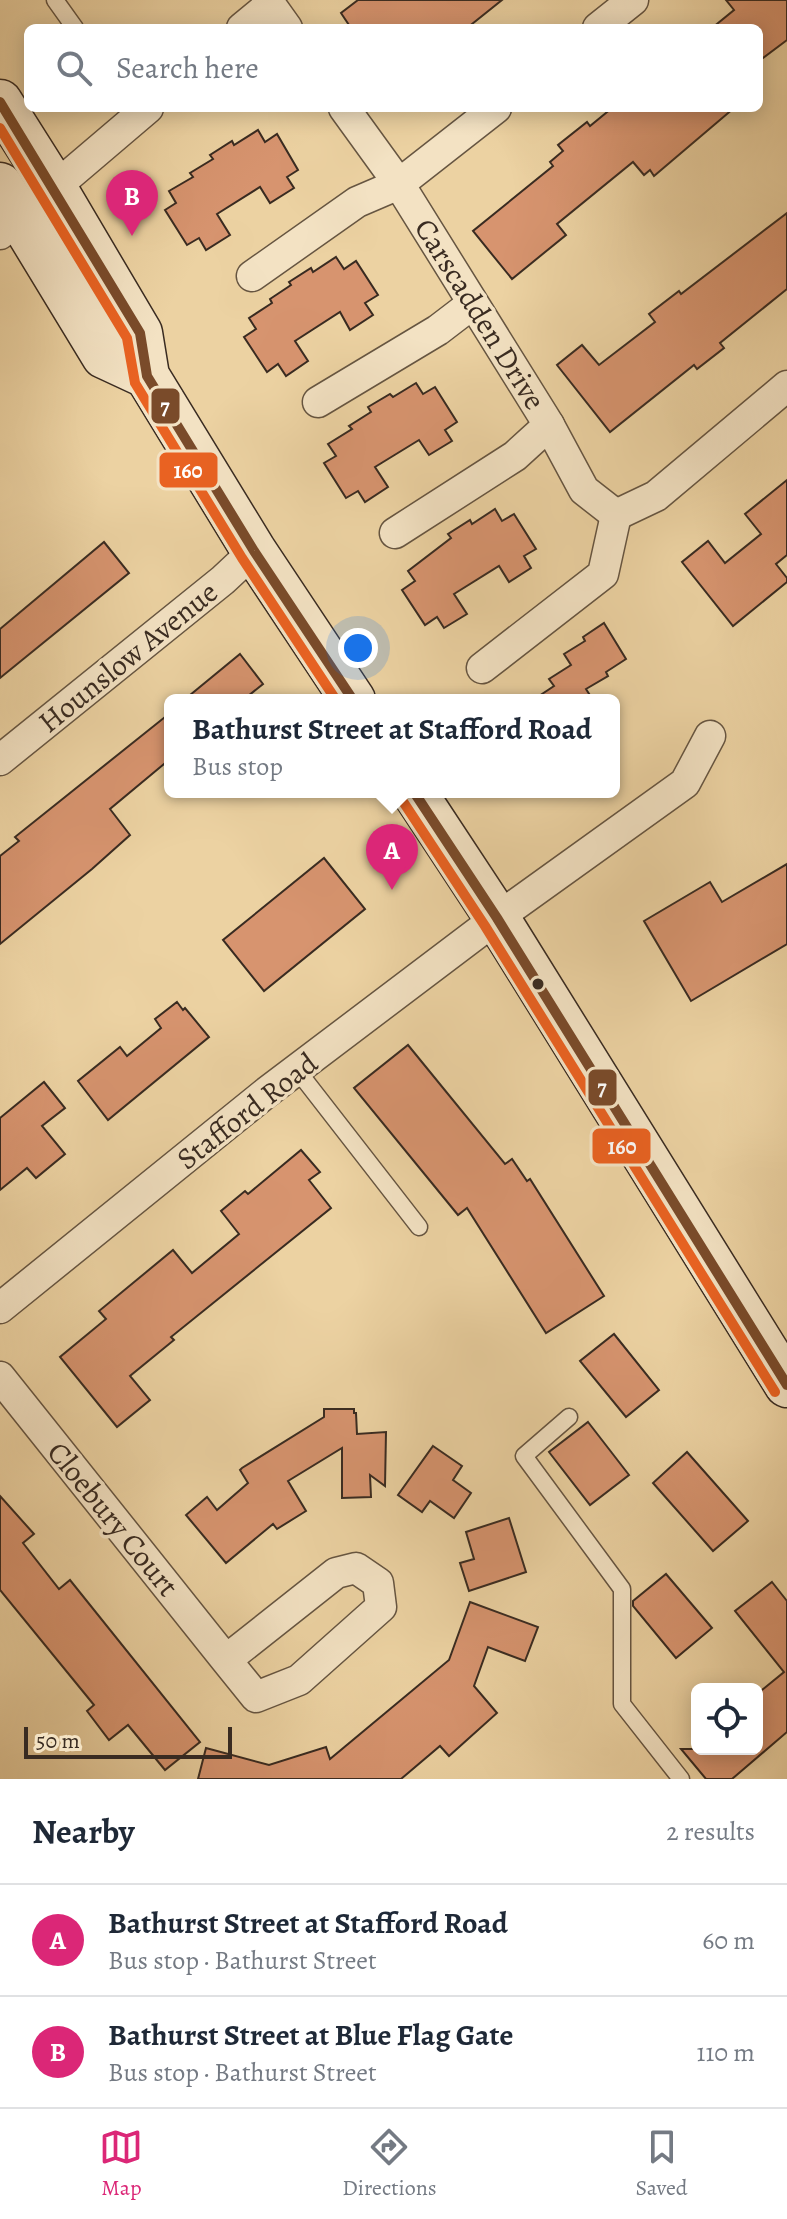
<!DOCTYPE html>
<meta charset="utf-8">
<style>
body{margin:0;font-family:Alegreya,serif;background:#f2f2f3;color:#1f2937}
.controls{position:absolute;right:24px;bottom:24px;display:grid;overflow:hidden;border-radius:12px;box-shadow:0 4px 20px #0003}
.controls button{width:72px;height:72px;display:grid;place-items:center;padding:0;border:0;border-bottom:2px solid #e0e1e3;background:#fff;color:#1f2937;font:40px sans-serif}
.scale{position:absolute;left:24px;bottom:20px;width:208px;box-sizing:border-box;padding-left:8px;border:4px solid #392b21;border-top:0;font-size:22px;line-height:28px;white-space:nowrap;color:#392b21;-webkit-text-stroke:6px #f3e2c3;paint-order:stroke}
.you{position:absolute;left:358px;top:648px;width:28px;height:28px;margin:-20px;border:6px solid #fff;border-radius:50%;background:#1a73e8;box-shadow:0 0 0 12px #1a73e833}
.badge{display:grid;place-items:center;width:52px;height:52px;border-radius:50%;background:#db2777;color:#fff;font-size:26px;font-weight:700}
.pin{position:absolute;translate:-50% -66px;filter:drop-shadow(0 2px 4px #0008)}
.pin::after{content:'';position:absolute;top:42px;width:28px;height:24px;background:inherit;clip-path:polygon(0 0,100% 0,50% 100%)}
.popup{position:absolute;left:164px;top:694px;width:456px;height:104px;box-sizing:border-box;display:grid;place-content:center;border-radius:12px;background:#fff;filter:drop-shadow(0 2px 6px #0005);font-size:26px;white-space:nowrap;color:#747a83}
.popup b{font-size:30px;color:#1f2937}
.popup::after{content:'';position:absolute;left:50%;top:100%;margin-left:-16px;border:16px solid transparent;border-top-color:#fff}
.list{margin:0;padding:0;list-style:none}
h2{display:flex;justify-content:space-between;align-items:center;height:104px;margin:0;padding:0 32px;font-size:34px}
h2 small{font-size:26px;font-weight:400;color:#747a83}
.list li{display:grid;grid-template-columns:52px 1fr auto;gap:24px;align-items:center;box-sizing:border-box;height:112px;padding:0 32px;border-top:2px solid #e0e1e3}
.list b{display:block;font-size:30px;white-space:nowrap}
.list p{margin:0;font-size:26px;white-space:nowrap;color:#747a83}
.list em{font-size:26px;font-style:normal;color:#747a83}
.icon{flex:none;width:44px;height:44px;fill:none;stroke:currentColor;stroke-width:2;stroke-linecap:round;stroke-linejoin:round}
.map{position:relative;flex:none;width:787px;height:1779px;overflow:hidden}
.search{position:absolute;background:#fff;box-shadow:0 4px 20px #0003;left:24px;right:24px;top:24px;height:88px;display:flex;align-items:center;gap:20px;box-sizing:border-box;padding:0 28px;border-radius:12px;color:#747a83;font-size:30px}
.sheet{height:328px;background:#fff}
nav{display:flex;justify-content:space-around;align-items:center;box-sizing:border-box;height:112px;border-top:2px solid #e0e1e3;background:#fff;font-size:22px;color:#747a83}
nav a{display:grid;justify-items:center;gap:4px}
nav .on{color:#db2777}
.map>svg:first-child{display:block}
.building{fill:#d7946f;stroke:#392b21;stroke-width:2}
.lines{fill:none;stroke-linecap:round;stroke-linejoin:round}
.service-casing{stroke:#665541;stroke-width:19}
.minor-casing{stroke:#665541;stroke-width:33}
.secondary-casing{stroke:#392b21;stroke-width:47}
.service{stroke:#f3e2c3;stroke-width:16}
.minor{stroke:#f3e2c3;stroke-width:30}
.secondary{stroke:#f3e2c3;stroke-width:44}
.bus-1-casing{stroke:#f3e2c3;stroke-width:16}
.bus-2-casing{stroke:#f3e2c3;stroke-width:16}
.bus-1{stroke:#7a4b2a;stroke-width:10}
.bus-2{stroke:#e96222;stroke-width:10}
.bus-dot{fill:#392b21;stroke:#f3e2c3;stroke-width:3}
.labels{text-anchor:middle;dominant-baseline:central;stroke-width:7;stroke-linejoin:round;paint-order:stroke}
.street-label{font-size:30px;fill:#392b21;stroke:#f3e2c3}
.line-badge{stroke:#f3e2c3;stroke-width:3}
.badge-label{font-size:22px;text-anchor:middle;font-weight:bold;fill:#fff}
</style>
<div class="map">
<svg width="787" height="1779" viewBox="0 0 787 1779">
<rect width="100%" height="100%" fill="#ecd2a2"/>
<filter id="stains"><feTurbulence type="fractalNoise" baseFrequency=".0025" numOctaves="4"/><feColorMatrix values="0 0 0 0 .2 0 0 0 0 .09 0 0 0 0 .02 0 0 0 .5 -.17"/></filter>
<radialGradient id="worn" r=".72"><stop offset=".6" stop-color="#630" stop-opacity="0"/><stop offset="1" stop-color="#630" stop-opacity=".3"/></radialGradient>
<g class="building">
<path d="M 358,0 L 502,0 L 467,28 L 351,28 L 341,13 Z"/>
<path d="M 726,0 L 787,0 L 787,40 L 759,61 L 759,28 L 712,28 L 734,10 Z"/>
<path d="M 612,108 L 734,108 L 654,176 L 650,170 L 644,175 L 633,162 L 557,224 L 566,235 L 512,279 L 473,231 L 553,166 L 550,162 L 563,151 L 558,145 L 587,122 L 590,126 Z"/>
<path d="M 258,130 L 265,142 L 277,134 L 298,170 L 287,177 L 294,188 L 270,203 L 260,187 L 217,214 L 230,235 L 206,250 L 199,238 L 187,245 L 165,210 L 176,203 L 169,191 L 193,177 L 190,173 L 213,159 L 210,155 L 232,141 L 234,145 Z"/>
<path d="M 787,213 L 787,289 L 720,343 L 724,348 L 697,369 L 694,365 L 610,432 L 557,365 L 582,345 L 599,365 L 655,322 L 649,314 L 679,291 L 681,294 Z"/>
<path d="M 336,257 L 344,269 L 356,261 L 378,295 L 365,303 L 373,315 L 350,330 L 340,312 L 295,341 L 308,361 L 286,376 L 278,364 L 267,372 L 244,337 L 256,329 L 249,318 L 272,303 L 270,299 L 291,285 L 289,282 L 311,268 L 313,272 Z"/>
<path d="M 416,383 L 423,394 L 435,387 L 457,422 L 445,430 L 452,441 L 429,455 L 419,440 L 375,467 L 388,487 L 365,502 L 358,491 L 346,498 L 324,463 L 336,456 L 328,444 L 352,429 L 349,426 L 371,412 L 368,407 L 390,394 L 393,397 Z"/>
<path d="M 787,480 L 787,555 L 776,564 L 787,578 L 787,582 L 733,626 L 682,562 L 708,541 L 725,563 L 761,534 L 745,514 Z"/>
<path d="M 495,509 L 502,521 L 514,514 L 536,549 L 524,556 L 531,568 L 509,582 L 499,566 L 454,594 L 467,614 L 444,628 L 437,617 L 425,625 L 402,590 L 415,581 L 408,571 L 451,538 L 448,534 L 470,520 L 472,524 Z"/>
<path d="M 104,542 L 129,573 L 0,678 L 0,629 Z"/>
<path d="M 604,623 L 626,659 L 606,672 L 608,676 L 586,689 L 593,700 L 533,700 L 554,686 L 549,679 L 571,665 L 564,654 L 585,641 L 583,637 Z"/>
<path d="M 240,654 L 263,684 L 243,700 L 184,700 Z"/>
<path d="M 170,713 L 170,759 L 110,809 L 130,835 L 92,869 L 0,944 L 0,856 L 19,841 L 15,837 Z"/>
<path d="M 324,858 L 365,909 L 264,991 L 223,940 Z"/>
<path d="M 787,864 L 787,944 L 691,1001 L 644,921 L 710,882 L 722,902 Z"/>
<path d="M 177,1002 L 183,1010 L 185,1008 L 209,1037 L 108,1120 L 78,1081 L 120,1047 L 127,1056 L 161,1028 L 155,1019 Z"/>
<path d="M 408,1045 L 505,1164 L 512,1159 L 527,1181 L 530,1179 L 604,1296 L 546,1333 L 467,1208 L 458,1215 L 354,1088 Z"/>
<path d="M 44,1082 L 65,1108 L 42,1126 L 65,1154 L 36,1178 L 27,1168 L 0,1190 L 0,1118 Z"/>
<path d="M 301,1150 L 320,1172 L 309,1180 L 331,1208 L 171,1337 L 174,1340 L 130,1376 L 150,1400 L 117,1427 L 60,1357 L 106,1319 L 99,1311 L 173,1250 L 192,1273 L 239,1234 L 221,1211 L 245,1191 L 248,1194 Z"/>
<path d="M 614,1334 L 659,1390 L 626,1417 L 580,1361 Z"/>
<path d="M 324,1409 L 354,1409 L 354,1413 L 356,1413 L 357,1434 L 386,1432 L 385,1486 L 370,1475 L 371,1497 L 342,1498 L 342,1448 L 288,1481 L 306,1511 L 277,1529 L 273,1524 L 226,1563 L 186,1515 L 207,1497 L 217,1510 L 248,1483 L 240,1470 L 242,1468 L 324,1417 Z"/>
<path d="M 588,1422 L 629,1475 L 590,1505 L 549,1452 Z"/>
<path d="M 433,1446 L 462,1466 L 453,1480 L 471,1493 L 454,1518 L 430,1501 L 422,1512 L 398,1495 Z"/>
<path d="M 687,1452 L 748,1521 L 713,1551 L 653,1483 Z"/>
<path d="M 0,1496 L 34,1534 L 23,1543 L 59,1589 L 70,1580 L 200,1742 L 165,1770 L 128,1725 L 109,1740 L 87,1711 L 94,1705 L 0,1590 Z"/>
<path d="M 509,1518 L 526,1572 L 469,1591 L 460,1563 L 474,1559 L 466,1532 Z"/>
<path d="M 666,1574 L 712,1628 L 676,1658 L 633,1606 L 633,1601 Z"/>
<path d="M 772,1582 L 787,1601 L 787,1732 L 732,1779 L 706,1779 L 681,1749 L 757,1749 L 757,1694 L 784,1672 L 735,1611 Z"/>
<path d="M 470,1602 L 538,1627 L 525,1661 L 488,1647 L 474,1686 L 497,1713 L 449,1756 L 440,1746 L 401,1779 L 198,1779 L 206,1748 L 269,1765 L 326,1747 L 330,1759 L 449,1660 Z"/>
</g>
<g class="lines">
<defs>
<g id="service">
<path d="M 55,0 L 75,28"/>
<path d="M 297,1070 L 419,1227"/>
<path d="M 569,1417 L 524,1456 L 622,1589 L 622,1704 L 681,1779"/>
</g>
<g id="minor">
<path d="M 267,0 L 287,28"/>
<path d="M 242,28 L 270,5"/>
<path d="M 598,28 L 633,0"/>
<path d="M 344,108 L 399,184 L 549,425 L 584,490 L 616,515"/>
<path d="M 0,234 L 148,108"/>
<path d="M 252,276 L 357,202 L 399,184 L 496,108"/>
<path d="M 318,402 L 438,330 L 472,304"/>
<path d="M 616,515 L 656,496 L 787,386"/>
<path d="M 395,533 L 515,456 L 549,425"/>
<path d="M 482,668 L 603,574 L 616,515"/>
<path d="M 0,760 L 223,580 L 254,551"/>
<path d="M 0,1308 L 267,1092 L 497,918 L 685,783 L 710,736"/>
<path d="M 0,1377 L 226,1660 L 256,1697 L 299,1680 L 381,1607 L 378,1583 L 356,1568 L 336,1573 L 226,1660"/>
</g>
<g id="secondary">
<path d="M 0,102 L 55,189 L 140,333 L 147,376 L 254,551 L 353,700"/>
<path d="M 0,185 L 104,356 L 147,376"/>
<path d="M 414,792 L 497,918 L 787,1385"/>
</g>
</defs>
<use href="#service" class="service-casing"/>
<use href="#minor" class="minor-casing"/>
<use href="#secondary" class="secondary-casing"/>
<use href="#service" class="service"/>
<use href="#minor" class="minor"/>
<use href="#secondary" class="secondary"/>
<defs>
<g id="bus-1">
<path d="M 0,102 L 140,333 L 147,376 L 254,551 L 353,700"/>
<path d="M 414,792 L 497,918 L 787,1385"/>
</g>
<g id="bus-2">
<path d="M 0,128 L 127,338 L 135,383 L 242,558 L 336,700"/>
<path d="M 402,800 L 485,926 L 775,1392"/>
</g>
</defs>
<use href="#bus-1" class="bus-1-casing"/>
<use href="#bus-2" class="bus-2-casing"/>
<use href="#bus-1" class="bus-1"/>
<use href="#bus-2" class="bus-2"/>
</g>
<circle class="bus-dot" cx="538" cy="984" r="7"/>
<g class="labels">
<g class="street-label">
<text transform="translate(480 314) rotate(58)">Carscadden Drive</text>
<text transform="translate(128 657) rotate(-39)">Hounslow Avenue</text>
<text transform="translate(247 1111) rotate(-38)">Stafford Road</text>
<text transform="translate(113 1519) rotate(51)">Cloebury Court</text>
</g>
</g>
<g class="line-badge">
<rect x="150" y="387" width="31" height="38" rx="8" fill="#7a4b2a"/>
<rect x="158" y="451" width="61" height="38" rx="8" fill="#e96222"/>
<rect x="587" y="1068" width="31" height="39" rx="8" fill="#7a4b2a"/>
<rect x="591" y="1127" width="61" height="38" rx="8" fill="#e96222"/>
</g>
<g class="badge-label">
<text x="165" y="414">7</text>
<text x="188" y="478">160</text>
<text x="602" y="1095">7</text>
<text x="622" y="1154">160</text>
</g>
<rect width="100%" height="100%" filter="url(#stains)"/>
<rect width="100%" height="100%" fill="url(#worn)"/>
</svg>
<div class="controls">
<button><svg class="icon" aria-label="locate" viewBox="0 0 24 24"><circle cx="12" cy="12" r="6"/><path d="M12 2v4M12 18v4M2 12h4M18 12h4"/></svg></button>
</div>
<div class="scale">50 m</div>
<div class="you"></div>
<div class="pin badge" style="left:392px;top:890px">A</div>
<div class="popup"><b>Bathurst Street at Stafford Road</b>Bus stop</div>
<div class="pin badge" style="left:132px;top:236px">B</div>
<div class="search"><svg class="icon" aria-label="search" viewBox="0 0 24 24"><circle cx="10" cy="10" r="6"/><path d="M15 15l6 6"/></svg>Search here</div>
</div>
<section class="sheet">
<h2>Nearby<small>2 results</small></h2>
<ul class="list">
<li><span class="badge">A</span><div><b>Bathurst Street at Stafford Road</b><p>Bus stop · Bathurst Street</p></div><em>60 m</em></li>
<li><span class="badge">B</span><div><b>Bathurst Street at Blue Flag Gate</b><p>Bus stop · Bathurst Street</p></div><em>110 m</em></li>
</ul>
</section>
<nav>
<a class="on"><svg class="icon" aria-label="map" viewBox="0 0 24 24"><path d="M3 6l6-2 6 2 6-2v14l-6 2-6-2-6 2zM9 4v14M15 6v14"/></svg>Map</a>
<a><svg class="icon" aria-label="directions" viewBox="0 0 24 24"><path d="M12 3l9 9-9 9-9-9zM9 14v-3h6M13 9l2 2-2 2"/></svg>Directions</a>
<a><svg class="icon" aria-label="saved" viewBox="0 0 24 24"><path d="M7 4h10v16l-5-4-5 4z"/></svg>Saved</a>
</nav>
